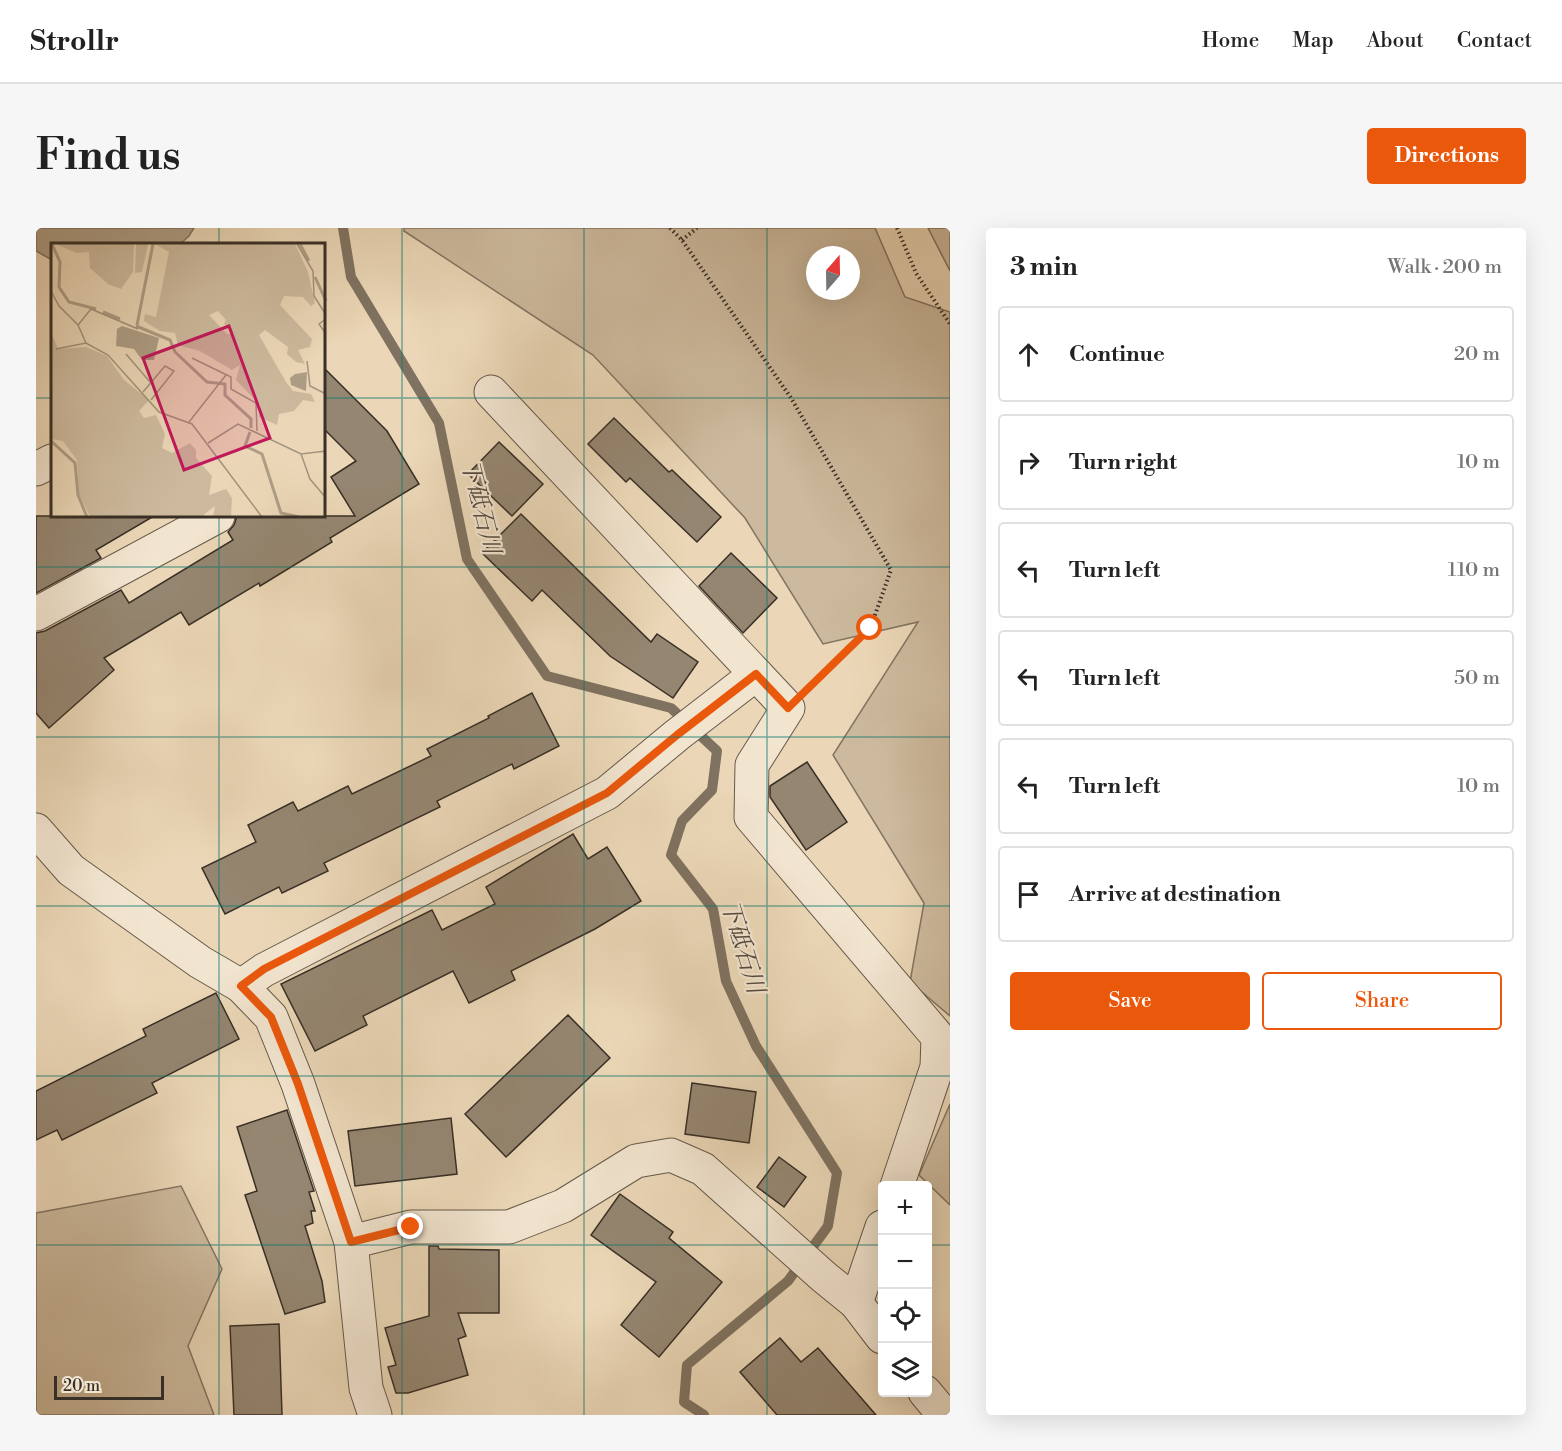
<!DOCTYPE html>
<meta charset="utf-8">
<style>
body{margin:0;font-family:"Libre Bodoni","Noto Serif JP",serif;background:#f6f6f6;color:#222}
.controls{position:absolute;right:18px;bottom:18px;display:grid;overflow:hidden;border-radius:6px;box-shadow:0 6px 24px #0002}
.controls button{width:54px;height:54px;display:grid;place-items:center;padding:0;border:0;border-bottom:2px solid #e0e0e0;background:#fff;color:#222;font:30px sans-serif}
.compass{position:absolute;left:770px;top:18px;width:54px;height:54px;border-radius:50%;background:#fff;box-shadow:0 6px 24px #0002;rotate:20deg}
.scale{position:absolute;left:18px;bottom:15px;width:110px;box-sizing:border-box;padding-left:6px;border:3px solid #382f26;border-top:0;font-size:16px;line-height:21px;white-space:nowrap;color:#382f26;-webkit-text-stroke:4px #f2e5d0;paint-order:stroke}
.stop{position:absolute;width:18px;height:18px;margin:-14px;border:4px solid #ea580c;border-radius:50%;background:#fff}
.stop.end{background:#ea580c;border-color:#fff;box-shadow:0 2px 6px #0008}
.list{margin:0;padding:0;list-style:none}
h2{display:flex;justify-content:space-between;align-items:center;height:78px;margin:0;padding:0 24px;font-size:26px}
h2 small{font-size:20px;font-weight:400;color:#767676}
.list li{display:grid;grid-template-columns:39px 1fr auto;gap:18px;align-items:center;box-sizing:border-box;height:96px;margin:0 12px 12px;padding:0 12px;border:2px solid #e0e0e0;border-radius:6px}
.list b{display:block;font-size:22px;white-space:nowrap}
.list em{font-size:20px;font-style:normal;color:#767676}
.actions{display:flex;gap:12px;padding:18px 24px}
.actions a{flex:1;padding:14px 0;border:2px solid #ea580c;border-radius:6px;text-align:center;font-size:21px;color:#ea580c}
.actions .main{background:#ea580c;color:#fff}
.icon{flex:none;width:33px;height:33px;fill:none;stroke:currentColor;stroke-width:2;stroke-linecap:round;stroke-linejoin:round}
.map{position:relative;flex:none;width:914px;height:1187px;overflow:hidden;border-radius:6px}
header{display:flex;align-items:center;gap:36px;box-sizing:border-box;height:84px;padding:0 30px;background:#fff;border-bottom:2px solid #e0e0e0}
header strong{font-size:28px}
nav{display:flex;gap:33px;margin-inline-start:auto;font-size:21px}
.intro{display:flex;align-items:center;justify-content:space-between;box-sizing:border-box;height:144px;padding:0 36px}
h1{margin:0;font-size:42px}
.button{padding:15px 27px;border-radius:6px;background:#ea580c;color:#fff;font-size:21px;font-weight:700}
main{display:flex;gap:36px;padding:0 36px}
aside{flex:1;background:#fff;border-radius:6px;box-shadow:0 6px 24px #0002}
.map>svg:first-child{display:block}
.green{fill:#cdba9e;stroke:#827462;stroke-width:1.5;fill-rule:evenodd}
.water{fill:#ae9e86;stroke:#7f7260;stroke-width:1.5}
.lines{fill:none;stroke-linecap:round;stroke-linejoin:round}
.stream{stroke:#7f7260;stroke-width:10}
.building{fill:#958671;stroke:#382f26;stroke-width:1.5}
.minor-casing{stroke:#65594a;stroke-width:35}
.path{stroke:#382f26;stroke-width:4;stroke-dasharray:1.5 3;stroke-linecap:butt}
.minor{stroke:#f2e5d0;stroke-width:33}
.route{stroke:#ea580c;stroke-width:8}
.grid{fill:none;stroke:#0f766e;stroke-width:1.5;stroke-opacity:0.55}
.labels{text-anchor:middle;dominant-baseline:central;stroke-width:4.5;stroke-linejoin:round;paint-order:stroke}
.water-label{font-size:24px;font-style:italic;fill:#564b3e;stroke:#f2e5d0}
.inset-river{fill:none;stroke:#ae9e86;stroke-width:3}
.inset-road{fill:none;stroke:#a3947d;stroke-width:1.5}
.view{fill:#c2185b;fill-opacity:0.15;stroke:#c2185b;stroke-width:3}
.inset-edge{fill:none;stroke:#382f26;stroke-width:3}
</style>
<header>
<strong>Strollr</strong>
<nav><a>Home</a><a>Map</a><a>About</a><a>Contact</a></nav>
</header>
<div class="intro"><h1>Find us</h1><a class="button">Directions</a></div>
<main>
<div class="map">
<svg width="914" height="1187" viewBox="0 0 914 1187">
<rect width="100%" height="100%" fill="#ebd7b7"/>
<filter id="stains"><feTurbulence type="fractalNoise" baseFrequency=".00333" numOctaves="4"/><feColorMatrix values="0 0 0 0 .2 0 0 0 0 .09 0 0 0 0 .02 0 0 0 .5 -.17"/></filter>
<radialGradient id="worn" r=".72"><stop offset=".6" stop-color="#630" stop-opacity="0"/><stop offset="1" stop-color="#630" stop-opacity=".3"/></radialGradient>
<g class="green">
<path d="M 368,0 L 839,0 L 869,69 L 914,84 L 914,788 L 874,754 L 888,675 L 797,527 L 882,394 L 787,416 L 709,290 L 557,127 L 368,3 ZM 779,27 L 815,27 L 815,63 L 779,63 Z"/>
<path d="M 892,0 L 914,0 L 914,43 Z"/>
<path d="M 914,876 L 914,977 L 883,947 Z"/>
<path d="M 145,958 L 186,1041 L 152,1118 L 178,1187 L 0,1187 L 0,985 Z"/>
</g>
<path class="water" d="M 0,0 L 158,0 L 153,8 L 144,16 L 16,16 L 16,32 L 0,23 Z"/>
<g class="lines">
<path class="stream" d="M 307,0 L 315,49 L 403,195 L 431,331 L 511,448 L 635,480 L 681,523 L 676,562 L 646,593 L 635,627 L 677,681 L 690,753 L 720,818 L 801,945 L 792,998 L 752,1053 L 651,1137 L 648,1174 L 668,1187"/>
</g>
<g class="building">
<path d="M 288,140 L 351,203 L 383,256 L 294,310 L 296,314 L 224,358 L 223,355 L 153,397 L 145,384 L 68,430 L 78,442 L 13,500 L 0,485 L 0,405 L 9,403 L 85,362 L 93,375 L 197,312 L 192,304 L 198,297 L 201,288 L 319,288 L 295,249 L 320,233 L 288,201 Z"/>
<path d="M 578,190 L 633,244 L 636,242 L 685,289 L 661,314 L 594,250 L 590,254 L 552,216 Z"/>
<path d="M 463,214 L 507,256 L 476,288 L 432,246 Z"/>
<path d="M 485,286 L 615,414 L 621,406 L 662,434 L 637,470 L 574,428 L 506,362 L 496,373 L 446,325 Z"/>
<path d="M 0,288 L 118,288 L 60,322 L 65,330 L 0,365 Z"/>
<path d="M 695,325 L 741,370 L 707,405 L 663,358 Z"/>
<path d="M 496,465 L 523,518 L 478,541 L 476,536 L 401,573 L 404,579 L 288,635 L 292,643 L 246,665 L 243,659 L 189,686 L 166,640 L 220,614 L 212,597 L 257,574 L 262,583 L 312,558 L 316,566 L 395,528 L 391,521 L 453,490 L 452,488 Z"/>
<path d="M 771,534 L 811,594 L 770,622 L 734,569 L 734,558 Z"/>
<path d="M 537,606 L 552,631 L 571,619 L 605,673 L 559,701 L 475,743 L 479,752 L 433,775 L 417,743 L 327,788 L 331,797 L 279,823 L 245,756 L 396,682 L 406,702 L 459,676 L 450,659 Z"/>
<path d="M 180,765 L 203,811 L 116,855 L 121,865 L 26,912 L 21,902 L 0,912 L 0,863 L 110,808 L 107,801 Z"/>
<path d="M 532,787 L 574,830 L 470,929 L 429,886 Z"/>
<path d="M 656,855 L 720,864 L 713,915 L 649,906 Z"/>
<path d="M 251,882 L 278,963 L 273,964 L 279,983 L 275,983 L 277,995 L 269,998 L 286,1053 L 289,1074 L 249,1086 L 209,967 L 221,963 L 201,899 Z"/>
<path d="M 415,890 L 421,946 L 319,958 L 312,903 Z"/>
<path d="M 743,929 L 770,949 L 748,979 L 721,959 Z"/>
<path d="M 584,966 L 637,1004 L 633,1010 L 686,1054 L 623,1129 L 585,1097 L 620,1054 L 555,1007 Z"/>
<path d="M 393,1018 L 402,1018 L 403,1021 L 463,1022 L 463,1085 L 422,1085 L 430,1108 L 422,1111 L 432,1147 L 372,1165 L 360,1165 L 352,1139 L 360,1137 L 349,1100 L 393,1088 Z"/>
<path d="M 243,1096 L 246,1187 L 198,1187 L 194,1098 Z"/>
<path d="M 744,1110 L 765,1134 L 782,1120 L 840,1187 L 741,1187 L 704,1144 Z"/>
</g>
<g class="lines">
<defs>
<g id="minor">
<path d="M 455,164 L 752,480 L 716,537 L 715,589 L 902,809 L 901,839 L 861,958"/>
<path d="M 0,241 L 16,233"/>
<path d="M 0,386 L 182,288"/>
<path d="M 0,602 L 35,642 L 164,734 L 205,758 L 235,789 L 262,856 L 315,1014 L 330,1160 L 339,1187"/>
<path d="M 205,758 L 228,742 L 571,565 L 641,507 L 720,446"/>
<path d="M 315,1014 L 375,999 L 473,999 L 527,978 L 600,933 L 635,927 L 667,941 L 788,1049 L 820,1075 L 846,1109"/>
<path d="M 820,1075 L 846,999"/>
<path d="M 889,1164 L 908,1187"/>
</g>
</defs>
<use href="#minor" class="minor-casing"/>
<g class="path">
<path d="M 634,0 L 646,12 L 755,170 L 855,342 L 834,401 L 776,457"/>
<path d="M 861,0 L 880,45 L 914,96"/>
<path d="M 646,12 L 661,0"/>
</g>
<use href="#minor" class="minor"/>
</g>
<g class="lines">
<path class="route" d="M 375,999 L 315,1014 L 262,856 L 235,789 L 205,758 L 228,741 L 571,565 L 641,507 L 720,446 L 752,480 L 834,400"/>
</g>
<path class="grid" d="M 183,0 L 183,16M 366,0 L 366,1187M 548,0 L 548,1187M 731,0 L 731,1187M 0,170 L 16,170M 288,170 L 914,170M 183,288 L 183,1187M 0,339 L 914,339M 0,509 L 914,509M 0,678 L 914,678M 0,848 L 914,848M 0,1017 L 846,1017M 891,1017 L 914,1017"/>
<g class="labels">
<g class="water-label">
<text transform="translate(444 279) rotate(76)">下砥石川</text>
<text transform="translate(706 719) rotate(73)">下砥石川</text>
</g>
</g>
<g transform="translate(15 15)">
<rect width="274" height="274" fill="#ebd7b7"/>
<path d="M 4,1 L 83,1 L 82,29 L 70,46 L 57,41 L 39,25 L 38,9 L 26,10 ZM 85,1 L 97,1 L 91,29 L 84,30 ZM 104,1 L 244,1 L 257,29 L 264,60 L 260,63 L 252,54 L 233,53 L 229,62 L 261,96 L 259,104 L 247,107 L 254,121 L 245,119 L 236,111 L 237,104 L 214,87 L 208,92 L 235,139 L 242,148 L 260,151 L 264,159 L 252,157 L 243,168 L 228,171 L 226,182 L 208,174 L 209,162 L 185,137 L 189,122 L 181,127 L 149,108 L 127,102 L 124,90 L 109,88 L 93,78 L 94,71 L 105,74 L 118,9 ZM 167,68 L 175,77 L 173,81 L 183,91 L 176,91 L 158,72 ZM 0,89 L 7,106 L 35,104 L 56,113 L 73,137 L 98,157 L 88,168 L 93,175 L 105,172 L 114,191 L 111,205 L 121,210 L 139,200 L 145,207 L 145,215 L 161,233 L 158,252 L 175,246 L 181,255 L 180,274 L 162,274 L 164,263 L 150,274 L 39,274 L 28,251 L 26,217 L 12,198 L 0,196 Z" fill="#cdba9e" fill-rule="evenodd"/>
<path d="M 71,83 L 108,95 L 103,117 L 91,117 L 83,106 L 65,103 L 66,86 ZM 256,129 L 255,148 L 240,142 L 239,135 L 244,131 Z" fill="#ae9e86"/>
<path class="inset-river" d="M 1,1 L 9,19 L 8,44 L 18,59 L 45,66M 249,1 L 258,18M 264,34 L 275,58M 52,69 L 69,76M 86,82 L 102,1M 85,83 L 119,97 L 124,109 L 156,139 L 174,141 L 174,152 L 200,176 L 200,185M 199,189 L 194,203 L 211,211 L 230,270 L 248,274M 0,198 L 24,220 L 27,252 L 36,274"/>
<path class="inset-road" d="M 246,1 L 262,28 L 263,53 L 275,72M 0,48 L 8,63 L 27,82 L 35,100M 275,76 L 268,81 L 275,91M 27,82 L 40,66 L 87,86M 5,106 L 35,100 L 57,112 L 108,169 L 141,181 L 211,274M 75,111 L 99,139M 141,115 L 180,134 L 180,146 L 205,160 L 206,188M 256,118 L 259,143 L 275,151M 92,149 L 114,123 L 123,128 L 100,157M 138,179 L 175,132M 157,200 L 187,181 L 250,211 L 275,208M 250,211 L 259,236 L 275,255"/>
<path class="view" d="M 178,83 L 219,195 L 133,227 L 92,115 Z"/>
<rect width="274" height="274" class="inset-edge"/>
</g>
<rect width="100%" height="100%" filter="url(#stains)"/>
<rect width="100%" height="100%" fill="url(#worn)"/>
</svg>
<div class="controls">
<button>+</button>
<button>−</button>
<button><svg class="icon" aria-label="locate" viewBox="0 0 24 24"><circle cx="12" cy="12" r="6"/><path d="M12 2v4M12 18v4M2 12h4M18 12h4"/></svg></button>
<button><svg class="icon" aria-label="layers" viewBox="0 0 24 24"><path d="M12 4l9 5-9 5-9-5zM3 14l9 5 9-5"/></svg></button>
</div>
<svg class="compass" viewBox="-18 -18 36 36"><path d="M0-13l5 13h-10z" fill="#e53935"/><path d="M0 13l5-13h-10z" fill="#767676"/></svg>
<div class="scale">20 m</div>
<div class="stop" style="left:834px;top:400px"></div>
<div class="stop end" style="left:375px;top:999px"></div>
</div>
<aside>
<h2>3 min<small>Walk · 200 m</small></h2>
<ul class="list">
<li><svg class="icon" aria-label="ahead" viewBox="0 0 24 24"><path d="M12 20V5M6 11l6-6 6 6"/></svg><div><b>Continue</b></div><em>20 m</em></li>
<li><svg class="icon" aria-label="right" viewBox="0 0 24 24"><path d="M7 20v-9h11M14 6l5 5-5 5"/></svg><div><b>Turn right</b></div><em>10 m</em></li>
<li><svg class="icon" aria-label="left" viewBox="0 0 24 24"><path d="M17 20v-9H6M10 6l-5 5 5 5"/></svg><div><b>Turn left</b></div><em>110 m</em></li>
<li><svg class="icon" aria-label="left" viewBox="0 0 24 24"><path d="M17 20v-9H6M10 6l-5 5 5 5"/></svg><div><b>Turn left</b></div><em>50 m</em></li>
<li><svg class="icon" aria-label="left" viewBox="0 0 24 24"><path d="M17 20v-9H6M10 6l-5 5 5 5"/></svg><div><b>Turn left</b></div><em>10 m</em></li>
<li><svg class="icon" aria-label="arrive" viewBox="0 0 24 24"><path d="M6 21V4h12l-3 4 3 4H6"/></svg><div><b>Arrive at destination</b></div></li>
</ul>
<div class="actions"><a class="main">Save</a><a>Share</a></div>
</aside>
</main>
